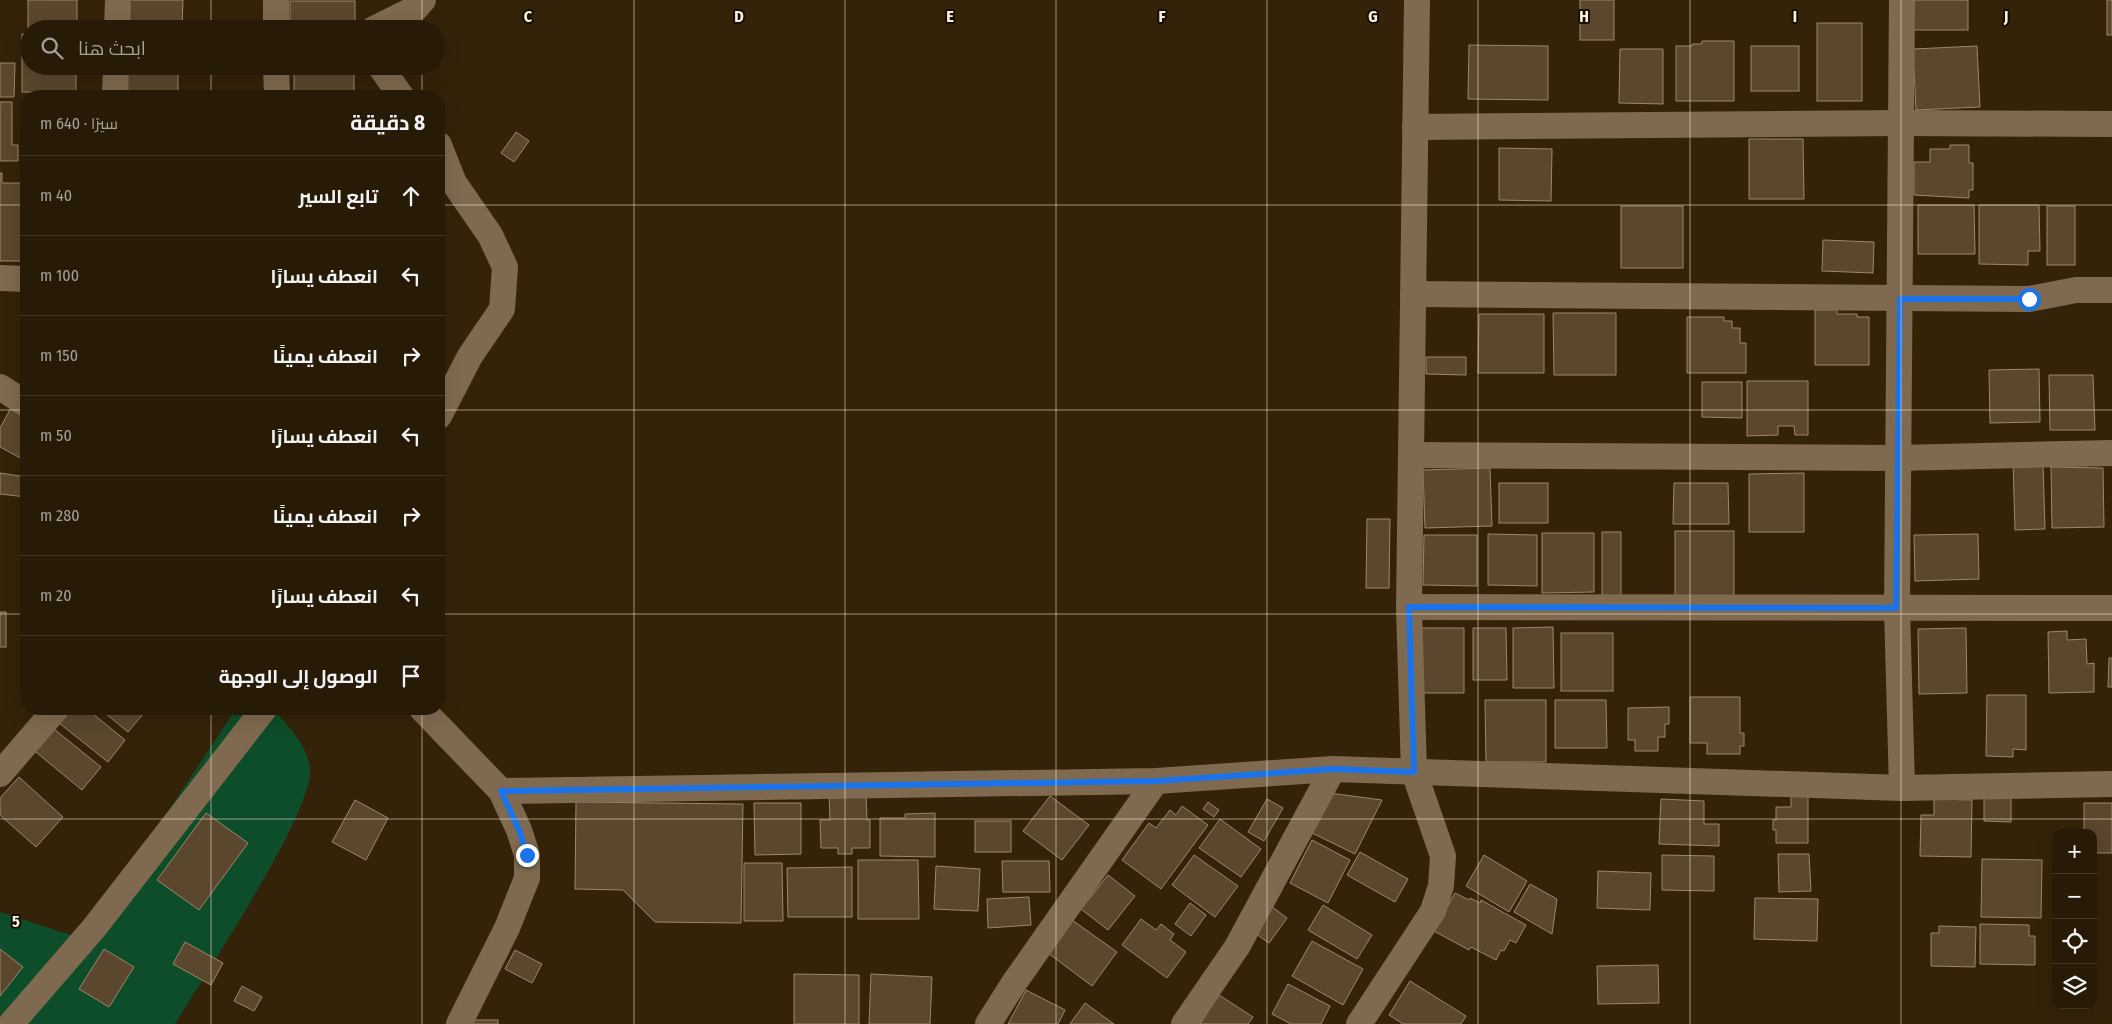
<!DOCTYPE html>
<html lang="ar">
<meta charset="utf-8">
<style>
body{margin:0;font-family:"Fira Sans Condensed",Cairo,sans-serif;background:#2f2311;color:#f1f3f6;direction:rtl}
.controls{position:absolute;right:15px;bottom:15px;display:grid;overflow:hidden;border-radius:10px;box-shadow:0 5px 20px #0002}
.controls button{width:45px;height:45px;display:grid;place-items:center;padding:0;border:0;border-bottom:1px solid #433828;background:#271a07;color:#f1f3f6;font:25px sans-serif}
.stop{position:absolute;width:15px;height:15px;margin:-11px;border:4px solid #1a73e8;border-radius:50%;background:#fff}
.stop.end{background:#1a73e8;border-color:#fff;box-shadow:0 1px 5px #0008}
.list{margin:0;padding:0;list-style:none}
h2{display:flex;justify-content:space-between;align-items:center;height:65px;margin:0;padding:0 20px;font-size:21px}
h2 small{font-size:16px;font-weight:400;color:#a4a19b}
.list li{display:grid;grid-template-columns:32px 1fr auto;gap:15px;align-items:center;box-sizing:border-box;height:80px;padding:0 20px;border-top:1px solid #433828}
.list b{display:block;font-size:19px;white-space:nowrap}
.list em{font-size:16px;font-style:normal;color:#a4a19b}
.icon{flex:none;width:28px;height:28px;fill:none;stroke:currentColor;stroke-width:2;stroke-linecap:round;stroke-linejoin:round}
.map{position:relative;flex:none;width:2112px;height:1024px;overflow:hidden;direction:ltr}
.search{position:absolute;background:#271a07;box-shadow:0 5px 20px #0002;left:20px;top:20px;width:425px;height:55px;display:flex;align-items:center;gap:12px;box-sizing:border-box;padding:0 18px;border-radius:28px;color:#a4a19b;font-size:19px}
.panel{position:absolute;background:#271a07;box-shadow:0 5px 20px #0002;left:20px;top:90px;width:425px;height:625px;border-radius:20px;direction:rtl}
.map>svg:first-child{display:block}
.green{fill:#0e4d29}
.building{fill:#5a472d;stroke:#9d876b}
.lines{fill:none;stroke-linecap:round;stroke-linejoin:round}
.minor{stroke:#7f6a4f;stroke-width:26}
.route{stroke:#1a73e8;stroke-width:6}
.grid{fill:none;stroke:#fbefe0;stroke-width:1;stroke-opacity:0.55}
.grid-label{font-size:16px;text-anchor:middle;font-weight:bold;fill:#fbefe0;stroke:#160e05;stroke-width:4;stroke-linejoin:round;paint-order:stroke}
</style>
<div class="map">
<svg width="2112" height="1024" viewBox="0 0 2112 1024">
<rect width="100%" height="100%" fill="#342309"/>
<path class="green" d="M 236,709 L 273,709 C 289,727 307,744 310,769 C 315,810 201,981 175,1024 L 0,1024 L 0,912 L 83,939 Z"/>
<g class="building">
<path d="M 28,0 L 77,0 L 77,29 L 28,28 Z"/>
<path d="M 126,0 L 183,0 L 182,29 L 125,29 Z"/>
<rect x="1580" y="0" width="34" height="40"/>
<rect x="1908" y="0" width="60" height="30"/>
<rect x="2107" y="0" width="5" height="35"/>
<rect x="290" y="1" width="65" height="28"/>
<rect x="1817" y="23" width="45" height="78"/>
<path d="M 22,34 L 29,34 L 29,66 L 76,66 L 76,93 L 22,92 Z"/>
<path d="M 1702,41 L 1734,41 L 1734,101 L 1676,101 L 1676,46 L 1692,46 L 1692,44 L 1701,44 Z"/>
<path d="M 1469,45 L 1548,46 L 1548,100 L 1468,99 Z"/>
<rect x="1751" y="46" width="48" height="45"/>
<path d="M 1977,46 L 1980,107 L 1916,110 L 1913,49 Z"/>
<path d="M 1620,49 L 1663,49 L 1663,104 L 1619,103 Z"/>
<path d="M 0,63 L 15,63 L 14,97 L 0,97 Z"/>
<path d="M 126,66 L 178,66 L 178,93 L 126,92 Z"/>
<rect x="294" y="66" width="60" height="30"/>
<path d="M 0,102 L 12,102 L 12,145 L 18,145 L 18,161 L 0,161 Z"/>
<path d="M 516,132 L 529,141 L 514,162 L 501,153 Z"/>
<path d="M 1749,139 L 1803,139 L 1804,199 L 1749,199 Z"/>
<path d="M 1950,145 L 1969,145 L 1969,163 L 1973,163 L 1973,190 L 1969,190 L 1969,198 L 1914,195 L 1914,162 L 1930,162 L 1930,149 L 1950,149 Z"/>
<path d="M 1499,148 L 1552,149 L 1551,201 L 1499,200 Z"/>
<path d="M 0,173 L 2,173 L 2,183 L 26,183 L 26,261 L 0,261 Z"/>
<path d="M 1918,205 L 1974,205 L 1975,254 L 1918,254 Z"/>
<path d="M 1979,205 L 2039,205 L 2040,251 L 2028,251 L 2028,265 L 1979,264 Z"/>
<rect x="1621" y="206" width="62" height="62"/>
<rect x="2047" y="206" width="28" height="59"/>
<path d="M 1823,240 L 1874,242 L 1873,273 L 1822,271 Z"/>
<path d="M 1815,310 L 1837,310 L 1837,314 L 1857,314 L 1857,317 L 1869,317 L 1869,365 L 1815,365 Z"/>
<path d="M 1553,313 L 1616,313 L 1616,375 L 1554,375 Z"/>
<path d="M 1479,314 L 1544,314 L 1544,373 L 1478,373 Z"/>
<path d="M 1687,317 L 1724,317 L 1724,321 L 1732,321 L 1732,328 L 1740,328 L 1740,343 L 1746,343 L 1746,373 L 1687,373 Z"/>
<path d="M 1426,357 L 1466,357 L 1466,375 L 1426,374 Z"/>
<path d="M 2039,369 L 2040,422 L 1990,423 L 1989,370 Z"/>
<path d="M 2049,375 L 2093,375 L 2095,430 L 2050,430 Z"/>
<path d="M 1747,381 L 1808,381 L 1808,435 L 1795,435 L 1794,426 L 1778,426 L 1778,435 L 1747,436 Z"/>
<path d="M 1702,382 L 1742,382 L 1742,418 L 1702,417 Z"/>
<path d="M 12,406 L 26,414 L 26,461 L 0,447 L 0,428 Z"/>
<path d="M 2013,462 L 2043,462 L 2045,529 L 2015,530 Z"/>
<path d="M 2051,467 L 2103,468 L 2104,527 L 2052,528 Z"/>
<path d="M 1490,468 L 1492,526 L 1425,528 L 1423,470 Z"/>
<path d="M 0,473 L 26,477 L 26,497 L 0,494 Z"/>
<path d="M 1804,473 L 1804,532 L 1749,532 L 1749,474 Z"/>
<rect x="1499" y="483" width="49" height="40"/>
<path d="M 1674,483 L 1728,483 L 1729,524 L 1673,524 Z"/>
<path d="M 1367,519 L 1390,519 L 1389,588 L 1366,588 Z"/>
<rect x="1675" y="531" width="59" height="69"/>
<path d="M 1602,532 L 1621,532 L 1621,600 L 1602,599 Z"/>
<path d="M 1542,533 L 1594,533 L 1594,592 L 1542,593 Z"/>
<path d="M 1488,534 L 1537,535 L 1537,586 L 1488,585 Z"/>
<path d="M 1978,534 L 1979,579 L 1915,581 L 1914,535 Z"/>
<path d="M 1424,535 L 1477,535 L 1477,586 L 1423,585 Z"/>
<rect x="0" y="612" width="6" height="35"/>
<path d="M 1553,627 L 1554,688 L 1513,688 L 1513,628 Z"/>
<path d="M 1419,628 L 1464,628 L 1464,693 L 1420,693 Z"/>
<path d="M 1473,628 L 1506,628 L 1507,680 L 1473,680 Z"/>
<path d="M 1966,628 L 1967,693 L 1919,694 L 1918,629 Z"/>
<path d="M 2067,631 L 2067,640 L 2086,639 L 2087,664 L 2094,663 L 2094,692 L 2049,693 L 2048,632 Z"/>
<rect x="1561" y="633" width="52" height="58"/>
<path d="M 2109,658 L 2112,658 L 2112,687 L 2108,687 Z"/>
<path d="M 1987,695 L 2026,695 L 2026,750 L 2013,749 L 2013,757 L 1986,756 Z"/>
<path d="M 1690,697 L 1740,697 L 1740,733 L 1744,733 L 1744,746 L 1740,746 L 1740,754 L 1707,754 L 1707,743 L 1690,743 Z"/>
<path d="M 1485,700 L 1546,700 L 1546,762 L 1486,762 Z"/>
<path d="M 1555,700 L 1606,700 L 1607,748 L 1555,748 Z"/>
<path d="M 1669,707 L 1669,724 L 1665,724 L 1665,737 L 1658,737 L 1658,751 L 1635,751 L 1635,740 L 1628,740 L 1628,708 Z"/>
<path d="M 71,709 L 87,709 L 125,740 L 108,762 L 59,723 Z"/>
<path d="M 100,709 L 138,709 L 144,713 L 128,732 Z"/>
<path d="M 49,725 L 101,767 L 82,790 L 31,748 Z"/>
<path d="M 19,777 L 63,817 L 36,847 L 0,815 L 0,798 Z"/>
<path d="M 1329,793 L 1382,800 L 1355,854 L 1306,830 Z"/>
<path d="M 829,794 L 866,794 L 867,820 L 870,820 L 870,848 L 852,848 L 852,854 L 838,854 L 838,848 L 821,848 L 820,820 L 830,820 Z"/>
<path d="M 1050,796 L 1089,825 L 1062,860 L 1023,831 Z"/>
<path d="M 1791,796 L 1808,796 L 1808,843 L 1776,843 L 1776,830 L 1773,830 L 1773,820 L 1776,820 L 1776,807 L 1791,807 Z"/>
<path d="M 1984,796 L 2011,797 L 2011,822 L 1984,821 Z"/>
<path d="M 1267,799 L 1283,808 L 1264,841 L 1248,832 Z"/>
<path d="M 1661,799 L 1704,801 L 1704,824 L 1719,824 L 1719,846 L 1659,844 Z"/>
<path d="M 1934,799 L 1972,800 L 1971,857 L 1920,856 L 1921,815 L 1934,815 Z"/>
<path d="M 355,800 L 388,818 L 366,860 L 332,842 Z"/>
<path d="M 576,802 L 743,804 L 741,923 L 655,922 L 623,890 L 575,889 Z"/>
<path d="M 1208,802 L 1219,810 L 1214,817 L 1203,809 Z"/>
<path d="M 754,803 L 801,803 L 801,854 L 755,855 Z"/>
<path d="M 2084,803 L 2112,803 L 2112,853 L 2093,853 L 2093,833 L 2084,833 Z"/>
<path d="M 1182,806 L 1208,825 L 1161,889 L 1122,860 L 1149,823 L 1156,828 L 1170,810 L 1176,815 Z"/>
<path d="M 206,813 L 248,843 L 199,910 L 157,880 Z"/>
<path d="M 935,813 L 935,857 L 880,856 L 880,818 L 905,818 L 905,814 Z"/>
<path d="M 1220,819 L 1261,849 L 1241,877 L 1199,848 Z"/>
<rect x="975" y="821" width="36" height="31"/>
<path d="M 1312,840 L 1350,860 L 1328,903 L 1290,883 Z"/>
<path d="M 1360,852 L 1408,879 L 1395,902 L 1347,875 Z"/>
<path d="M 1778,854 L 1809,854 L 1811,891 L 1779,892 Z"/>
<path d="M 1194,855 L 1238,886 L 1215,917 L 1172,885 Z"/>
<path d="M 1484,855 L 1527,881 L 1509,912 L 1466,886 Z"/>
<path d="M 1662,855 L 1714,856 L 1714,891 L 1662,890 Z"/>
<path d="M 1982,859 L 2042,860 L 2041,918 L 1981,917 Z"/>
<path d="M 858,860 L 918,860 L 919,919 L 858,919 Z"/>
<path d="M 1002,861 L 1049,861 L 1050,892 L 1003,892 Z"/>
<path d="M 744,863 L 782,863 L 783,921 L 744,921 Z"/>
<path d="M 936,866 L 980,869 L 978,911 L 934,909 Z"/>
<path d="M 852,867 L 852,917 L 788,917 L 787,868 Z"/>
<path d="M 1598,871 L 1651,873 L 1650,910 L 1597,908 Z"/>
<path d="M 1108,875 L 1135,896 L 1108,930 L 1081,909 Z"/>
<path d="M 1530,884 L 1557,899 L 1552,934 L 1514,912 Z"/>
<path d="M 1455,893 L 1469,900 L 1470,898 L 1480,903 L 1481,900 L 1526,925 L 1516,943 L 1510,940 L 1504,951 L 1501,950 L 1496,960 L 1471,947 L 1469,950 L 1434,931 Z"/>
<path d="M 1029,897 L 1031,925 L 988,928 L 987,899 Z"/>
<path d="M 1755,898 L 1818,899 L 1817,941 L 1754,939 Z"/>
<path d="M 1190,903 L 1206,915 L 1191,936 L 1175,924 Z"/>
<path d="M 1323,905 L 1372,935 L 1357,959 L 1308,930 Z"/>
<path d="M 1271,906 L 1287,918 L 1269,943 L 1252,931 Z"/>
<path d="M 1141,919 L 1156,930 L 1161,924 L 1174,934 L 1170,940 L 1186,952 L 1167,978 L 1122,945 Z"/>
<path d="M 1072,920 L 1117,952 L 1092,986 L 1048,953 Z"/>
<path d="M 1980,924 L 2029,925 L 2029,936 L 2035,936 L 2035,965 L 1980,964 Z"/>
<path d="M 1939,926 L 1976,927 L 1975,967 L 1931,966 L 1931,933 L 1939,933 Z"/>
<path d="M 1312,941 L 1363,969 L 1343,1005 L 1292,976 Z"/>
<path d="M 185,942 L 223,963 L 211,985 L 173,964 Z"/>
<path d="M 0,949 L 23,967 L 0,996 Z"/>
<path d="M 104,949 L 134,967 L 109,1007 L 79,989 Z"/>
<path d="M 515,950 L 542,964 L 532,983 L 505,969 Z"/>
<path d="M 1658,965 L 1659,1003 L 1598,1004 L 1597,966 Z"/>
<path d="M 794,974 L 859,975 L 859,1024 L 794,1024 Z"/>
<path d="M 871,974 L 932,977 L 930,1024 L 869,1024 Z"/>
<path d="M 1410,981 L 1466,1016 L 1461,1024 L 1403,1024 L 1389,1015 Z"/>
<path d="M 1288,984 L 1330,1006 L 1321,1024 L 1291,1024 L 1272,1014 Z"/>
<path d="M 242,986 L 262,997 L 254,1011 L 234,1001 Z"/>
<path d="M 1026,990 L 1065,1010 L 1058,1024 L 1008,1024 Z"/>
<path d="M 1219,995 L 1253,1017 L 1248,1024 L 1200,1024 Z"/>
<path d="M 1085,1003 L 1114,1024 L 1070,1024 Z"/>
<rect x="471" y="1020" width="27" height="4"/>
</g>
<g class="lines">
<g class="minor">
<path d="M 276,0 L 276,29"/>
<path d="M 117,29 L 118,0"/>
<path d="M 374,29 L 416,8 L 423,0"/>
<path d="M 276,66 L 277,96"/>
<path d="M 380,66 L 401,96"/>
<path d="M 115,96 L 116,66"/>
<path d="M 1415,127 L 1901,123 L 2112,124"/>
<path d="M 439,145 L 454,183 L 490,235 L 505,267 L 502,309 L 470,356 L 439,416"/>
<path d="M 0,278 L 26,279"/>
<path d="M 1413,294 L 2029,299 L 2076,290 L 2112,290"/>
<path d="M 0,387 L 26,404"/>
<path d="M 1411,455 L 1898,458 L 2112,453"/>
<path d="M 1409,607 L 2112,608"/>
<path d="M 422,709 L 501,791 L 519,830 L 527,855 L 527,878 L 507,928 L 459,1024"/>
<path d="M 0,774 L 56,709"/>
<path d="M 1902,788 L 1897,608 L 1902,0"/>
<path d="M 501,791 L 1156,781 L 1333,769 L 1902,788 L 2112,784"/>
<path d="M 11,1024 L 94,928 L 264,709"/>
<path d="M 988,1024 L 1014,983 L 1156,781"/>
<path d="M 1184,1024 L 1237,947 L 1333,769"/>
<path d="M 1359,1024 L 1433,911 L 1441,886 L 1443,856 L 1414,772 L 1409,607 L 1417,0"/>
</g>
</g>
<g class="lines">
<path class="route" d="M 527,855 L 519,830 L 501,791 L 1156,781 L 1333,769 L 1414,772 L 1409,607 L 1896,608 L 1900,299 L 2029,299"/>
</g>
<path class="grid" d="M 211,0 L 211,29M 422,0 L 422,29M 634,0 L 634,1024M 845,0 L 845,1024M 1056,0 L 1056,1024M 1267,0 L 1267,1024M 1478,0 L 1478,1024M 1690,0 L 1690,1024M 1901,0 L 1901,1024M 211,66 L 211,96M 422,66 L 422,96M 0,205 L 26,205M 439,205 L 2112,205M 0,410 L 26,410M 439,410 L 2112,410M 0,614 L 26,614M 439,614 L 2112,614M 211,709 L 211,1024M 422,709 L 422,1024M 0,819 L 2112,819"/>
<g class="grid-label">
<text x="528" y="22">C</text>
<text x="739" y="22">D</text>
<text x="950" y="22">E</text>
<text x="1162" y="22">F</text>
<text x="1373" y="22">G</text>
<text x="1584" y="22">H</text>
<text x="1795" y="22">I</text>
<text x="2006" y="22">J</text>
<text x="16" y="927">5</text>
</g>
</svg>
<div class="controls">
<button>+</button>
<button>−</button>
<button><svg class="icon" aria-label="locate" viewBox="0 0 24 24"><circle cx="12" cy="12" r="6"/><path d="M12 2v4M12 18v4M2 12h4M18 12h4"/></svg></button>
<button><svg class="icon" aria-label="layers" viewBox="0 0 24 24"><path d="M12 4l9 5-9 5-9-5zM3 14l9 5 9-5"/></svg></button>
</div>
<div class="stop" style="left:2029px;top:299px"></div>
<div class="stop end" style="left:527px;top:855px"></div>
<div class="search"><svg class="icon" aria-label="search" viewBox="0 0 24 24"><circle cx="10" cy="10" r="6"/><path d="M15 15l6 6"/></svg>ابحث هنا</div>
<section class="panel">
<h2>8 دقيقة<small>سيرًا · 640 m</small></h2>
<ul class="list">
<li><svg class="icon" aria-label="ahead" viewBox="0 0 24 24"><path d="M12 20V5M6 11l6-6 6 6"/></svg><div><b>تابع السير</b></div><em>40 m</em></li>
<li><svg class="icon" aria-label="left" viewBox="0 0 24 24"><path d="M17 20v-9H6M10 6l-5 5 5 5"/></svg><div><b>انعطف يسارًا</b></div><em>100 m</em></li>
<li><svg class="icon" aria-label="right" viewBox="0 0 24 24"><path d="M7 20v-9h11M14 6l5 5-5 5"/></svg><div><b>انعطف يمينًا</b></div><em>150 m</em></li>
<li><svg class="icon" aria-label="left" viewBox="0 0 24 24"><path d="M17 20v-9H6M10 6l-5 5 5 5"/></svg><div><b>انعطف يسارًا</b></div><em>50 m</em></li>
<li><svg class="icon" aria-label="right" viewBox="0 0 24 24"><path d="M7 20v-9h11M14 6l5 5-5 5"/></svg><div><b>انعطف يمينًا</b></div><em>280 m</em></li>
<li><svg class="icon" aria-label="left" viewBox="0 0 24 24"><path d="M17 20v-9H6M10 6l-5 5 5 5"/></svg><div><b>انعطف يسارًا</b></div><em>20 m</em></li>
<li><svg class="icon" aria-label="arrive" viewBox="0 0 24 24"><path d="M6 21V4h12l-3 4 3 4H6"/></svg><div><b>الوصول إلى الوجهة</b></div></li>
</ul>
</section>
</div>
